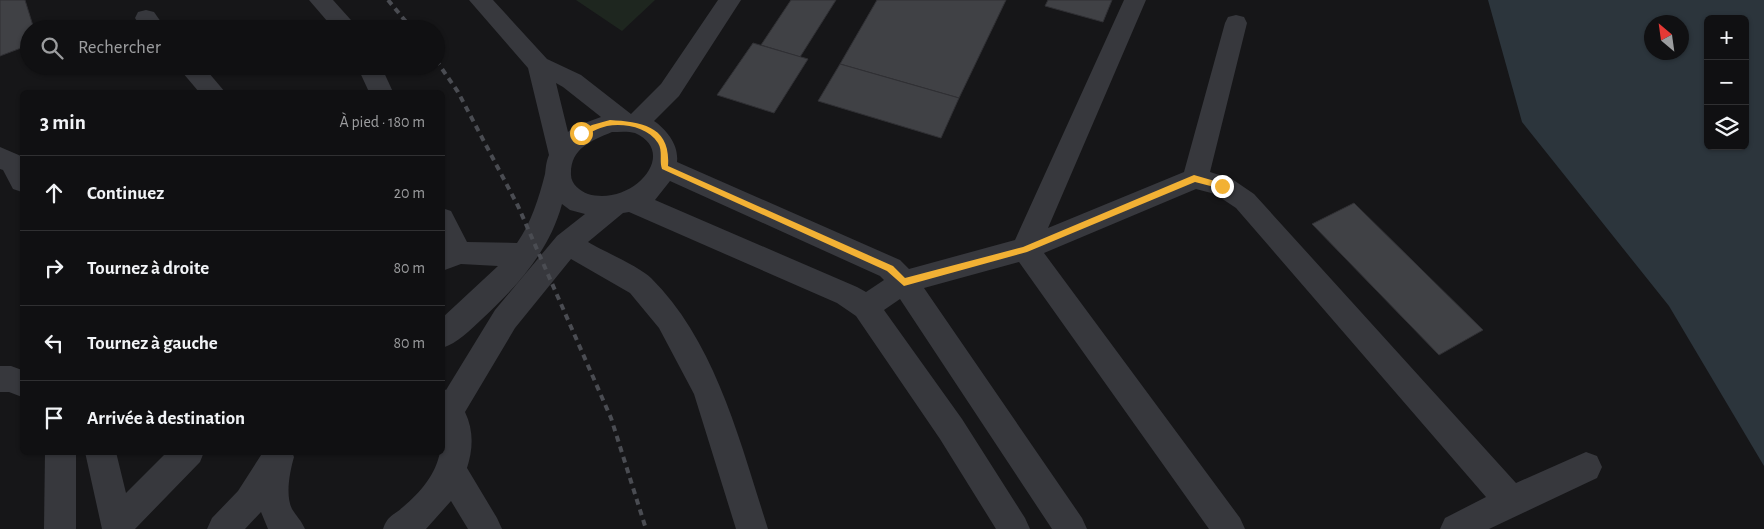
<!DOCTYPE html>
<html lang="fr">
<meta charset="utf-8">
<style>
body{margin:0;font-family:"Alegreya Sans",sans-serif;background:#1e1e20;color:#f1f3f6}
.controls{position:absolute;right:15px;top:15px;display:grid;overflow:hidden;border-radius:8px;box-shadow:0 1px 4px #0004}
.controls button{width:45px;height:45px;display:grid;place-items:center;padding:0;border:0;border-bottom:1px solid #303032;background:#101012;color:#f1f3f6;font:25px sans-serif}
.compass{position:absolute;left:1644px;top:15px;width:45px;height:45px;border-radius:50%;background:#101012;box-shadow:0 1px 4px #0004;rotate:331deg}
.stop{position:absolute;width:15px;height:15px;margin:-11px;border:4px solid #f2b134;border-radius:50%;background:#fff}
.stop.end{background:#f2b134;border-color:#fff;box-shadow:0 1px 5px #0008}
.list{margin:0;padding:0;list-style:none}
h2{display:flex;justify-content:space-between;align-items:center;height:65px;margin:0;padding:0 20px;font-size:21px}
h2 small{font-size:16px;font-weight:400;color:#9c9d9f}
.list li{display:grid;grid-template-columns:32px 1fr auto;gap:15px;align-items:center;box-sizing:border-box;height:75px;padding:0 20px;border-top:1px solid #303032}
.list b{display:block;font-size:19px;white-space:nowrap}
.list em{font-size:16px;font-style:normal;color:#9c9d9f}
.icon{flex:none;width:28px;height:28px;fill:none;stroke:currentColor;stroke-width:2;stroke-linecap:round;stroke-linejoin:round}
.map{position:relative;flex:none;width:1764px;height:529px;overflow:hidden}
.search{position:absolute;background:#101012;box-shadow:0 1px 4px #0004;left:20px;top:20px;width:425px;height:55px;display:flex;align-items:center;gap:12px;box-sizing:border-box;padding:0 18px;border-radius:28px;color:#9c9d9f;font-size:19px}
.panel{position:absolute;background:#101012;box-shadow:0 1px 4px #0004;left:20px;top:90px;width:425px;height:365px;border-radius:8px}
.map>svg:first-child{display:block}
.green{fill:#1e261f}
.water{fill:#2c353c;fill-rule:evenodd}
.building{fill:#404145;stroke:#303034}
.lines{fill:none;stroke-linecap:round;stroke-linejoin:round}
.minor{fill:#37383d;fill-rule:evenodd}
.rail{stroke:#4a4c52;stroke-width:4;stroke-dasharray:6 5;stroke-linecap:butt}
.route{fill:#f2b134}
</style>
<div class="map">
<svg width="1764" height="529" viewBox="0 0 1764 529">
<rect width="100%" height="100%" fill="#161618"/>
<path class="green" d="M 576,0 L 655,0 L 622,31 Z"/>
<path class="water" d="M 1488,0 L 1764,0 L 1764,466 L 1669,306 L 1522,122 ZM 1708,19 L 1745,19 L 1745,146 L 1708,146 ZM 1652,22 L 1682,22 L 1682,52 L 1652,52 Z"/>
<g class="building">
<path d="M 0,0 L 25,0 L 34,29 L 29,29 L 29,45 L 0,56 Z"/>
<path d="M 791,0 L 836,0 L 800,57 L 761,45 Z"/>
<path d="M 877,0 L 1006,0 L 959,98 L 840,64 Z"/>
<path d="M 1048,0 L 1112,0 L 1103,22 L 1045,6 Z"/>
<path d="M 753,43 L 808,59 L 774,113 L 717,95 Z"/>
<path d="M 840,64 L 959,98 L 941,138 L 818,101 Z"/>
<path d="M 1354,203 L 1483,330 L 1439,355 L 1312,224 Z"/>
</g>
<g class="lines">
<g class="minor">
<path d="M 309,0 L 333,0 L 359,29 L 334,29 Z"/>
<path d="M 469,0 L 493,0 L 547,59 L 581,75 L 631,114 L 661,84 L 718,0 L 741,0 L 679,96 L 654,121 C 667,130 679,145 677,162 L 900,260 L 909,269 L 1015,240 L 1124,0 L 1146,0 L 1048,228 L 1184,172 L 1225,23 L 1228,17 L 1236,15 L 1244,17 L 1247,23 L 1210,172 L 1232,179 L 1254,194 L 1516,483 L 1586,452 L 1597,456 L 1602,467 L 1597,478 L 1489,529 L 1440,529 L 1445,518 L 1486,497 L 1236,208 L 1215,194 L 1196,189 L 1044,253 L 1240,518 L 1245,529 L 1209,529 L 1019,262 L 924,288 L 1082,518 L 1087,529 L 1052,529 L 900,299 L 884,310 L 962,419 L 1025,518 L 1030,529 L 996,529 L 940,439 L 856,316 L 837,303 L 629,212 L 623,213 L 588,242 C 603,251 640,267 651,278 C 716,342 741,445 768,529 L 736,529 L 694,394 L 659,328 L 630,293 L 571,259 L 515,328 L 465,412 C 474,431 473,449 467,468 L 497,518 L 502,529 L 468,529 L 451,501 L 426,529 L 383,529 C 388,515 393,516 403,507 C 420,493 436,474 440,452 L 442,452 L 442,388 L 446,390 L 495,310 L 557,236 L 585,214 L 570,210 L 562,204 C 549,252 517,286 482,319 C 470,330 458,343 442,348 L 442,318 L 498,266 L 461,264 L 442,271 L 442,208 L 451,211 L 467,242 L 517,243 C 531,223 539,198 545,174 C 546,167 546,162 549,155 L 528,68 ZM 556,83 L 563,87 L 601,117 L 574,127 L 568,132 ZM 612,132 C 619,132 628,131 635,133 C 680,153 632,207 588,194 C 580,191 571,184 571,175 C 570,149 590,141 612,132 ZM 670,181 L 880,276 L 884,280 L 866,292 L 857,287 L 655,200 Z"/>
<path d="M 146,10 L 154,12 L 166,29 L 142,29 L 135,18 L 138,12 Z"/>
<path d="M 177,66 L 203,66 L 225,92 L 199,92 Z"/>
<path d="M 357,66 L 381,66 L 393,92 L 369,92 Z"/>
<path d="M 0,147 L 21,156 L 22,159 L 22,192 L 13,189 L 3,170 L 0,169 Z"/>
<path d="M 0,366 L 11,366 L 22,370 L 22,397 L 9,392 L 0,392 Z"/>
<path d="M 45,452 L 76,452 L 76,529 L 44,529 Z"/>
<path d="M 85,452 L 116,452 L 126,493 L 167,452 L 204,452 L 200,462 L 135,529 L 102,529 Z"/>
<path d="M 263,452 L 292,452 L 294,457 C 290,471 285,495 292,509 C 297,517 301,520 305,529 L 268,529 L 261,512 L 245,529 L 207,529 L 212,518 L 238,491 Z"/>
</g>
<g class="rail">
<path d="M 388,0 L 412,29"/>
<path d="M 436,60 L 458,92 L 518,206 L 611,418 L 646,529"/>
</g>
</g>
<path class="route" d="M 610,120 C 642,122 671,126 668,166 L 893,266 L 905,278 L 1023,247 L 1194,175 L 1225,184 L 1226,186 L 1222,189 L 1195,182 L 1027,252 L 904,286 L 887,271 L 662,169 C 659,161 663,151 658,143 C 648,127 624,123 607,126 C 598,128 590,133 581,136 L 577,133 L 592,125 Z"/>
</svg>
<div class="controls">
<button>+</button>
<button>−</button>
<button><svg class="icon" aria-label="layers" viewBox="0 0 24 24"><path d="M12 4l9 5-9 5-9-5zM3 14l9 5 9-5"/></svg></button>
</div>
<svg class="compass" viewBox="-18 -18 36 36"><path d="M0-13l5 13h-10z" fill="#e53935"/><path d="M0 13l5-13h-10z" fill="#9c9d9f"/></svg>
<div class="stop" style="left:581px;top:133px"></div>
<div class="stop end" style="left:1222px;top:186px"></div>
<div class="search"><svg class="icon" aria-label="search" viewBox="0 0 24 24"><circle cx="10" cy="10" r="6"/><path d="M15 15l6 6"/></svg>Rechercher</div>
<section class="panel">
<h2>3 min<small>À pied · 180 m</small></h2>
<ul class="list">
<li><svg class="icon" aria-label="ahead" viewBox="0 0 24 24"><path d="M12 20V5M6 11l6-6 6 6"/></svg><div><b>Continuez</b></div><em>20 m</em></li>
<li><svg class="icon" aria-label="right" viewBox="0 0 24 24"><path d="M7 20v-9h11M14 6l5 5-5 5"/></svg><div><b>Tournez à droite</b></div><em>80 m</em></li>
<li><svg class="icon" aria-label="left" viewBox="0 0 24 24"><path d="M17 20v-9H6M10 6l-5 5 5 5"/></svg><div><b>Tournez à gauche</b></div><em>80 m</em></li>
<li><svg class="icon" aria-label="arrive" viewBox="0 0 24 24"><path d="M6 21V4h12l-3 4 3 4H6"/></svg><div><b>Arrivée à destination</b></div></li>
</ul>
</section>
</div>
